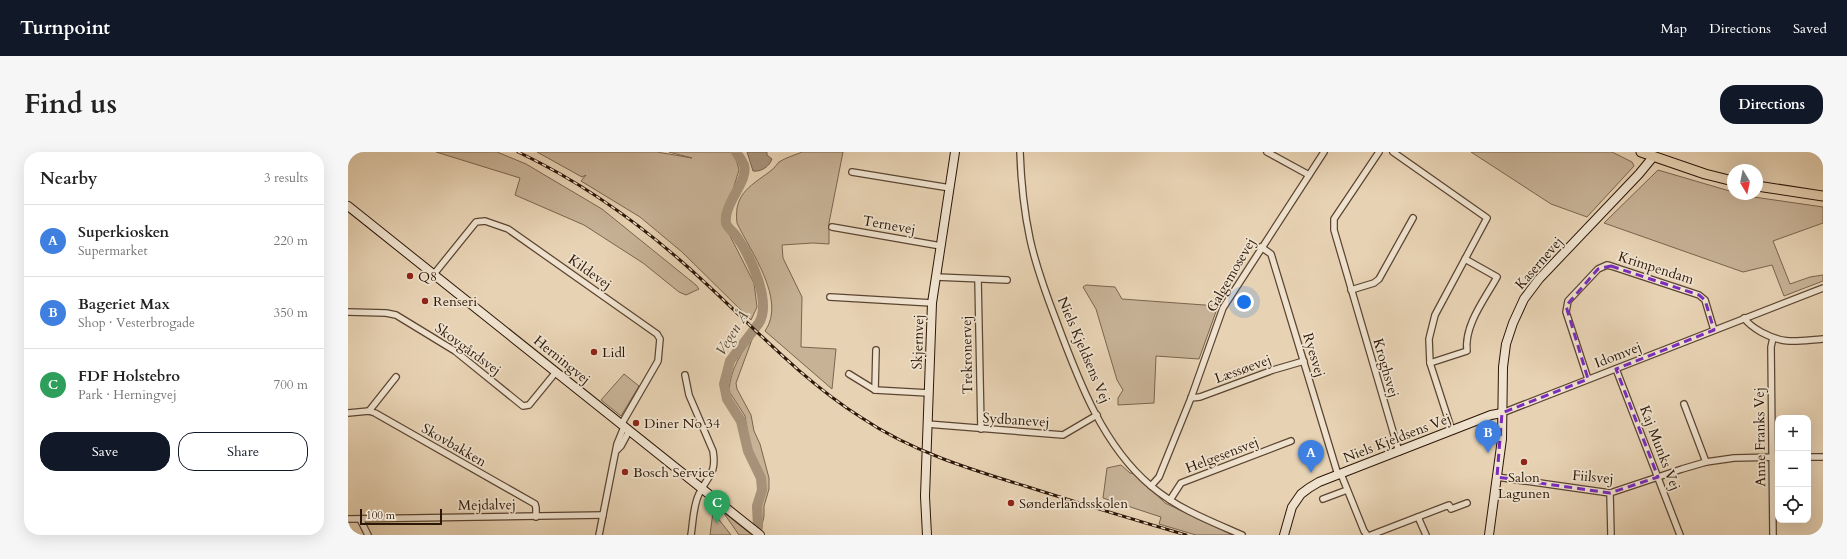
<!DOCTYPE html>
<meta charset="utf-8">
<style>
body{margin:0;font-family:Cardo,serif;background:#f6f6f6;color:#222}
.controls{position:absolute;right:12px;bottom:12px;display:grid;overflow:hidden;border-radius:8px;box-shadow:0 4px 16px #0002}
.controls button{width:36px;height:36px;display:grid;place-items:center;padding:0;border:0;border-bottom:1px solid #e0e0e0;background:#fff;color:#222;font:20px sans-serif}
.compass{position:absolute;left:1379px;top:12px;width:36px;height:36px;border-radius:50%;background:#fff;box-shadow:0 4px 16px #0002;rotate:170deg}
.scale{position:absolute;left:12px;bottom:10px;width:82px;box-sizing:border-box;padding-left:4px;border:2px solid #2c1607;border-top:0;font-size:11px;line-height:14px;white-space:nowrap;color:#2c1607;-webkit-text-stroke:3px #efe2ce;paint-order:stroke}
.you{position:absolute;left:896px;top:150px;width:14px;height:14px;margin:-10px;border:3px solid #fff;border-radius:50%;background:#1a73e8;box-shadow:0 0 0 6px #1a73e833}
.badge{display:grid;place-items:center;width:26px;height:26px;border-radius:50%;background:#111827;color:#fff;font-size:13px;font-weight:700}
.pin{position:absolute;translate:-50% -33px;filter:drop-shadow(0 1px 2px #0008)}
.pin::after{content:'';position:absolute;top:21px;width:14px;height:12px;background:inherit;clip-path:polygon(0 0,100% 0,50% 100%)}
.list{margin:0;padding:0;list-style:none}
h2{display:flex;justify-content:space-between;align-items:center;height:52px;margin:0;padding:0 16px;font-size:17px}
h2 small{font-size:13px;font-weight:400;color:#767676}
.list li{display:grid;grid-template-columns:26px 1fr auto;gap:12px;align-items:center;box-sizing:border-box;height:72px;padding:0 16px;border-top:1px solid #e0e0e0}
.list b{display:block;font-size:15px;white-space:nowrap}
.list p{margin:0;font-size:13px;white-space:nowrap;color:#767676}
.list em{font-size:13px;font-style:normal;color:#767676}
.actions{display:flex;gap:8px;padding:12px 16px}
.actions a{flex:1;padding:9px 0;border:1px solid #111827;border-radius:16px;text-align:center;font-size:14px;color:#111827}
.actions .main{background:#111827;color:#fff}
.icon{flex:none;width:22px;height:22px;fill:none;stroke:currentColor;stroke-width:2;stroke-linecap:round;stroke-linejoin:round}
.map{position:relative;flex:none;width:1475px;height:383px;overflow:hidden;border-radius:16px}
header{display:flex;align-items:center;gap:24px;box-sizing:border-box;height:56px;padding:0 20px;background:#111827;color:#fff}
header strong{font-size:19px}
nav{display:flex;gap:22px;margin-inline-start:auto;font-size:14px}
.intro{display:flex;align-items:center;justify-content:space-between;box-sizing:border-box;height:96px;padding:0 24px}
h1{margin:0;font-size:28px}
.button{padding:10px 18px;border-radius:16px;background:#111827;color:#fff;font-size:14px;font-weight:700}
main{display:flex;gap:24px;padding:0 24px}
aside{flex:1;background:#fff;border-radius:16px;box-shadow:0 4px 16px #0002}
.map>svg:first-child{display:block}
.green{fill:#c7b296;stroke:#7a644e}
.water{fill:#a79279;stroke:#76604b}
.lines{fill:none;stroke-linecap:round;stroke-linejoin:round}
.river{stroke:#a79279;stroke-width:10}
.street-casing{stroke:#5b4532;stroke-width:8}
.secondary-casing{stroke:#2c1607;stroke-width:10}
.primary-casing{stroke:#2c1607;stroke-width:11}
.street{stroke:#efe2ce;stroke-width:5.5}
.secondary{stroke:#efe2ce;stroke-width:8}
.primary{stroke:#e7d2b3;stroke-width:9}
.rail-casing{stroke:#2c1607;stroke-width:3}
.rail{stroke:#efe2ce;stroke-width:1.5;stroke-dasharray:4.5;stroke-linecap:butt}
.marked{fill:none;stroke:#7b2cbf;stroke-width:3;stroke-dasharray:8 5;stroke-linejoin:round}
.poi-dot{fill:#8f2418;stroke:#efe2ce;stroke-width:1.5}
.labels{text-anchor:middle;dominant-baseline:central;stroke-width:3.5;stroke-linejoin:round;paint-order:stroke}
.street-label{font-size:14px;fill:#2c1607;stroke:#efe2ce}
.poi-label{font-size:14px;fill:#2c1607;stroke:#efe2ce;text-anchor:start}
.water-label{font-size:15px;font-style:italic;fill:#5d4835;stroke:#efe2ce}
</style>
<header>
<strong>Turnpoint</strong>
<nav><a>Map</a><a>Directions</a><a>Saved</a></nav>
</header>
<div class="intro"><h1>Find us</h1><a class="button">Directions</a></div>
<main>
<aside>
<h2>Nearby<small>3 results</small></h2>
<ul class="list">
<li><span class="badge" style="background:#3f7fe0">A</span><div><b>Superkiosken</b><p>Supermarket</p></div><em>220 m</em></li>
<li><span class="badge" style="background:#3f7fe0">B</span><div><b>Bageriet Max</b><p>Shop · Vesterbrogade</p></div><em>350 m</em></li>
<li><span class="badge" style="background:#2e9e5b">C</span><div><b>FDF Holstebro</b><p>Park · Herningvej</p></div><em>700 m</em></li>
</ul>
<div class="actions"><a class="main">Save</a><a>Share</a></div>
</aside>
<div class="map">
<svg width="1475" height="383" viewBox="0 0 1475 383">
<rect width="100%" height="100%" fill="#e7d2b3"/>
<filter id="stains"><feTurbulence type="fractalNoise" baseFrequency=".005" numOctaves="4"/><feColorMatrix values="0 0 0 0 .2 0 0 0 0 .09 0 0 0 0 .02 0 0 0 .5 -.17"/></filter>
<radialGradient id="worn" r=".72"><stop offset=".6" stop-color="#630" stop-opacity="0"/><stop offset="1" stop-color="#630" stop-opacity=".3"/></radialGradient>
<g class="green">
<path d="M 88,0 L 149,0 L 178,12 L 254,57 L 348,133 L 351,137 L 338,143 L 331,140 L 295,111 L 236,73 L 167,43 L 172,26 Z"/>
<path d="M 189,0 L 309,0 L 344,6 L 321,0 L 384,0 L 389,10 L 391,18 L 375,70 L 406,131 L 409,155 L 403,168 L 334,100 L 292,65 L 233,29 L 238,23 L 234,25 Z"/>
<path d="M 454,0 L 495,0 L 481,71 L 481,92 L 465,91 L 434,93 L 435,106 L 454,145 L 453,195 L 488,197 L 484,237 L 417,179 C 439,148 402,99 389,71 C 385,40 405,33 425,17 C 427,15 429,12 431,10 C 437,6 447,3 454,0 Z"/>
<path d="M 1123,0 L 1264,0 L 1284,10 L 1286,14 L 1239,65 L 1203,52 Z"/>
<path d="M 1310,18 L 1385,40 L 1385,42 L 1475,55 L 1475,71 L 1425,89 L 1442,132 L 1462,125 L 1475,123 L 1475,129 L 1436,144 L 1424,113 L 1395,120 L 1256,71 Z"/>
<path d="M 738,133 L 767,135 L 774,147 L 870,154 L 851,207 L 808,204 L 806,251 L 770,253 L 770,246 L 775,238 L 769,228 L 748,157 L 735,135 Z"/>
<path d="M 406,182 L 388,231 L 389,237 L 403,263 L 406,279 L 412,292 L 421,326 L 421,337 L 416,354 L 416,364 L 413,378 L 413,353 L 418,337 L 416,324 L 402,295 L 397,264 L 381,239 C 382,217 394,200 406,182 Z"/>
<path d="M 276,222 L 291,234 L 273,264 L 253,248 Z"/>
<path d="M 773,313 L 782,321 L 787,322 L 817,351 L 885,383 L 848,383 L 811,372 L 813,365 L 755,346 L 759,316 Z"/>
<path d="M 365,360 L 383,383 L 362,383 Z"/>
<path d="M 375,360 L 404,383 L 391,383 Z"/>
</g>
<path class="water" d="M 399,0 L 419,0 L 419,3 L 424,7 C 421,15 413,20 405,19 Z"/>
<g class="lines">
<path class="river" d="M 388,0 C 391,4 394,9 396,13 C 401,29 375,52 378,71 C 380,77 386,80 389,85 C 402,104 424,149 411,171 L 382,209 L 376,232 L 379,247 L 393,269 L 400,299 L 413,326 L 414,338 L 409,354 L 410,375 L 406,383"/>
<defs>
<g id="street">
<path d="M 672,0 C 673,29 676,59 682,87 C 688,115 698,142 708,168 C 730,227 754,293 803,334 C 830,357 862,369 894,383"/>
<path d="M 919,0 L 961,23"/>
<path d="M 1031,0 L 986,67 L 986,78 L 1051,300"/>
<path d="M 1045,0 L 1139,66 L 1087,163 L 1081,187 L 1082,211 L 1104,279"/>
<path d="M 504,20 L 602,36"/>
<path d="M 484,75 L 593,94"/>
<path d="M 913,95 L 923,102 L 990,323"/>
<path d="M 86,122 L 128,70 L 137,69 L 160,77 L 309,182 L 312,187 L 310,209 L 273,273"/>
<path d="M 588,125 L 659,128"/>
<path d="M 630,127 L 633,277"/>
<path d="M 1003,138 L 1026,131 L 1031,127 L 1065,66"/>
<path d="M 482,145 L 584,151"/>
<path d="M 0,160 L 38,161 L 48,163 L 107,199 L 175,254 L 181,253 L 208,220"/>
<path d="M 1396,166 C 1401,173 1406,176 1413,180 C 1437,193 1448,189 1475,187"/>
<path d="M 1082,211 L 1119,199 C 1116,173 1137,147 1149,125 L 1117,107"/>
<path d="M 1268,217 L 1332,383"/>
<path d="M 501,222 L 527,238 L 581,241"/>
<path d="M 337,223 L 341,243 L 365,299 C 369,323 359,324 351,342 C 345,354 345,371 343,383"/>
<path d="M 1240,227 L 1218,160 L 1220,149 L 1250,117 L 1259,113 L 1263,114 L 1351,143 L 1357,148 L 1366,178"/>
<path d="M 527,238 L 528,198"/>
<path d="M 843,246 L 852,245 L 925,218 L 956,209"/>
<path d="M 1336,252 L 1358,310"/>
<path d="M 21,259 L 48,225"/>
<path d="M 0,261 L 21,259 L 27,261 L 187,352 L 188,356 L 188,365"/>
<path d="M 1154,261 L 1475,136"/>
<path d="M 579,272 L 715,283 L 749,263"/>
<path d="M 269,298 L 273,294 L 281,279"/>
<path d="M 1460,305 L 1475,305"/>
<path d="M 993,322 L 1016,379 L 1019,383"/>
<path d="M 1149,325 L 1262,341 L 1334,317 L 1358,310 L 1386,306 L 1430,305"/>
<path d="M 803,334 L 811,325 L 843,246 L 875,156 L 976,0"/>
<path d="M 1262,341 L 1263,383"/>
<path d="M 975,347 L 999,338"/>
<path d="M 822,348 L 833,331 L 943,289"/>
<path d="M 1070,365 L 1078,383"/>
<path d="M 0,367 L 255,363"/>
<path d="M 12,367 L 20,383"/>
<path d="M 251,383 L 269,292 L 276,275"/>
<path d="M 1023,383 L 1101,353 L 1103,357 L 1119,351"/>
<path d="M 1425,383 L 1423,195 L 1425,186"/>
</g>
<g id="secondary">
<path d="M 0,54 L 412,383"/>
<path d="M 579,383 L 577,344 L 584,151 L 607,0"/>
<path d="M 936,383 L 944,355 L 953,342 L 961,336 L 971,330 L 1143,263 L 1154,261"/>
<path d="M 1141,383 L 1154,287 L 1155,215 L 1158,192 L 1165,171 L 1176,147 L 1191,127 L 1291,22 L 1305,5"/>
</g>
<g id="primary">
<path d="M 1293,0 L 1357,22 L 1385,29"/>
<path d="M 1409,34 L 1475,44"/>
</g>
</defs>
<use href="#street" class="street-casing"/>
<use href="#secondary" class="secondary-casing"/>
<use href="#primary" class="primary-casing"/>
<use href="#street" class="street"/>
<use href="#secondary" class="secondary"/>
<use href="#primary" class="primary"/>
<defs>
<path id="rail" d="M 170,0 C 229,28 284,66 333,109 C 393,161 446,223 514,266 C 563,299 621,317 677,334 C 730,351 784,367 838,383"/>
</defs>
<use href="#rail" class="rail-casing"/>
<use href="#rail" class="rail"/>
</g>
<path class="marked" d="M 1263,114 L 1351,143 L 1357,148 L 1366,178 L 1268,217 L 1310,325 L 1262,341 L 1149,325 L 1154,261 L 1240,227 L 1218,154 L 1250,117 Z"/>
<g class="poi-dot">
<circle cx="62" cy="124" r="4"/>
<circle cx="77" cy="149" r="4"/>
<circle cx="246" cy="200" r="4"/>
<circle cx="288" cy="271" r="4"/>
<circle cx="1176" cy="310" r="4"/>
<circle cx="277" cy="320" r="4"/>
<circle cx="663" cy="351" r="4"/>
</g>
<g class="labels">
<g class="street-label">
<text transform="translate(541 73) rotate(10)">Ternevej</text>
<text transform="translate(1191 111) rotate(-49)">Kasernevej</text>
<text transform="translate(1308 116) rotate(18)">Krimpendam</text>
<text transform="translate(242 120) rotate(35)">Kildevej</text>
<text transform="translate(883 123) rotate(-60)">Galgemosevej</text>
<text transform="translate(570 190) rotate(-88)">Skjernvej</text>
<text transform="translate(120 197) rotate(36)">Skovgårdsvej</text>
<text transform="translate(736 198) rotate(67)">Niels Kjeldsens Vej</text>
<text transform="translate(619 203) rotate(-91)">Trekronervej</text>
<text transform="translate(966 203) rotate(73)">Ryesvej</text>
<text transform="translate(1270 203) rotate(-21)">Idomvej</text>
<text transform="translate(214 208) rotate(39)">Herningvej</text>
<text transform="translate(1038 216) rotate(74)">Kroghsvej</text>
<text transform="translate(895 217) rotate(-20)">Læssøevej</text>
<text transform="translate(668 268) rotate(4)">Sydbanevej</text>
<text transform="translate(1412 285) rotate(-91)">Anne Franks Vej</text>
<text transform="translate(1049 286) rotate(-21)">Niels Kjeldsens Vej</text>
<text transform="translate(106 293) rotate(30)">Skovbakken</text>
<text transform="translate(1312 296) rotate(69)">Kaj Munks Vej</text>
<text transform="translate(874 303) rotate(-21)">Helgesensvej</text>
<text transform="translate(1245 325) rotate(5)">Fiilsvej</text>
<text transform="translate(139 353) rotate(-1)">Mejdalvej</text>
</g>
<g class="poi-label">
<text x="70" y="124">Q8</text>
<text x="85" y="149">Renseri</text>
<text x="254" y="200">Lidl</text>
<text x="296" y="271">Diner No 34</text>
<text x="285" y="320">Bosch Service</text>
<text x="1176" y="325" text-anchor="middle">Salon<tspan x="1176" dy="16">Lagunen</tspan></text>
<text x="671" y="351">Sønderlandsskolen</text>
</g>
<g class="water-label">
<text transform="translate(384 181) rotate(-59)">Vegen Å</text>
</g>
</g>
<rect width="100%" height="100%" filter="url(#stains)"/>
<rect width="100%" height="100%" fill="url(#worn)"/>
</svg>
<div class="controls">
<button>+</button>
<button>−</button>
<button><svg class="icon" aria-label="locate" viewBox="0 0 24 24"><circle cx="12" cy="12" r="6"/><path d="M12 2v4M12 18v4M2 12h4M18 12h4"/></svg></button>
</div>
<svg class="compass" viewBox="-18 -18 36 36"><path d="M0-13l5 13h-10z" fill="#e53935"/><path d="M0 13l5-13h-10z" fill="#767676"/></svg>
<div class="scale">100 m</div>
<div class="you"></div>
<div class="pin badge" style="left:963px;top:321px;background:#3f7fe0">A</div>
<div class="pin badge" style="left:1140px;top:301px;background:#3f7fe0">B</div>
<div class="pin badge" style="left:369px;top:371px;background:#2e9e5b">C</div>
</div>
</main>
